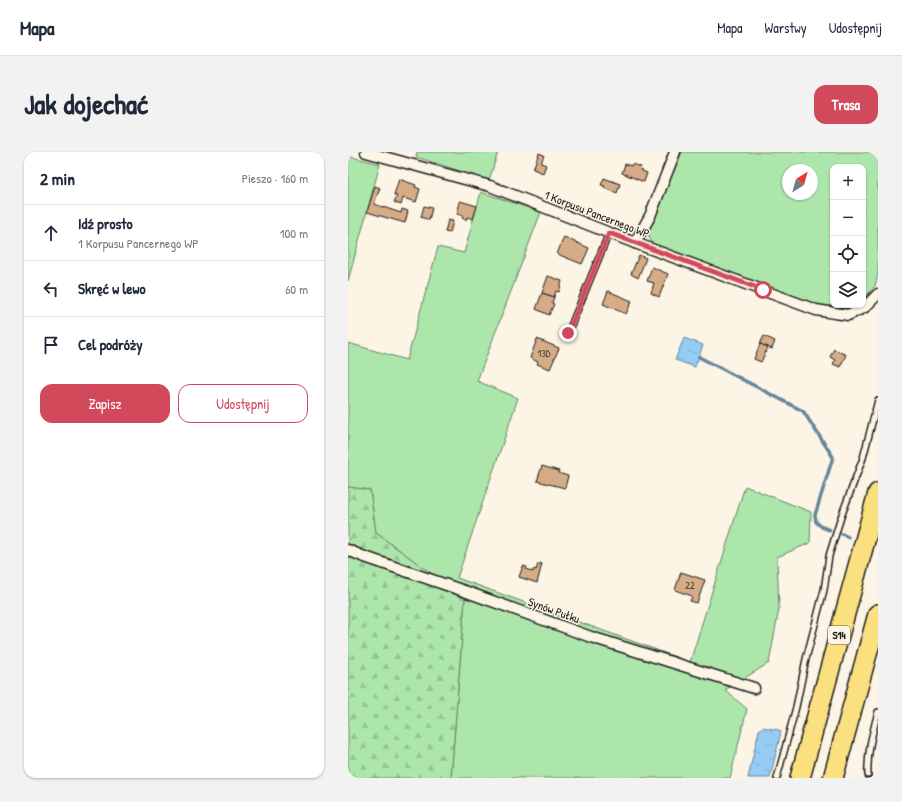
<!DOCTYPE html>
<html lang="pl">
<meta charset="utf-8">
<style>
body{margin:0;font-family:"Patrick Hand",sans-serif;background:#f2f2f3;color:#1f2937}
.controls{position:absolute;right:12px;top:12px;display:grid;overflow:hidden;border-radius:8px;box-shadow:0 1px 3px #0004}
.controls button{width:36px;height:36px;display:grid;place-items:center;padding:0;border:0;border-bottom:1px solid #e0e1e3;background:#fff;color:#1f2937;font:20px sans-serif}
.compass{position:absolute;left:434px;top:12px;width:36px;height:36px;border-radius:50%;background:#fff;box-shadow:0 1px 3px #0004;rotate:37deg}
.stop{position:absolute;width:12px;height:12px;margin:-9px;border:3px solid #d1495b;border-radius:50%;background:#fff}
.stop.end{background:#d1495b;border-color:#fff;box-shadow:0 1px 4px #0008}
.list{margin:0;padding:0;list-style:none}
h2{display:flex;justify-content:space-between;align-items:center;height:52px;margin:0;padding:0 16px;font-size:17px}
h2 small{font-size:13px;font-weight:400;color:#747a83}
.list li{display:grid;grid-template-columns:26px 1fr auto;gap:12px;align-items:center;box-sizing:border-box;height:56px;padding:0 16px;border-top:1px solid #e0e1e3}
.list b{display:block;font-size:15px;white-space:nowrap}
.list p{margin:0;font-size:13px;white-space:nowrap;color:#747a83}
.list em{font-size:13px;font-style:normal;color:#747a83}
.actions{display:flex;gap:8px;padding:12px 16px}
.actions a{flex:1;padding:9px 0;border:1px solid #d1495b;border-radius:12px;text-align:center;font-size:14px;color:#d1495b}
.actions .main{background:#d1495b;color:#fff}
.icon{flex:none;width:22px;height:22px;fill:none;stroke:currentColor;stroke-width:2;stroke-linecap:round;stroke-linejoin:round}
.map{position:relative;flex:none;width:530px;height:626px;overflow:hidden;border-radius:12px}
header{display:flex;align-items:center;gap:24px;box-sizing:border-box;height:56px;padding:0 20px;background:#fff;border-bottom:1px solid #e0e1e3}
header strong{font-size:19px}
nav{display:flex;gap:22px;margin-inline-start:auto;font-size:14px}
.intro{display:flex;align-items:center;justify-content:space-between;box-sizing:border-box;height:96px;padding:0 24px}
h1{margin:0;font-size:28px}
.button{padding:10px 18px;border-radius:12px;background:#d1495b;color:#fff;font-size:14px;font-weight:700}
main{display:flex;gap:24px;padding:0 24px}
aside{flex:1;background:#fff;border-radius:12px;box-shadow:0 1px 3px #0004}
.map>svg:first-child{display:block}
.green{fill:#ace6ab;stroke:#648164;fill-rule:evenodd}
.forest{fill:url(#forest-firs);stroke:#648164}
.water{fill:url(#water-ripples);stroke:#65869e}
.lines{fill:none;stroke-linecap:round;stroke-linejoin:round}
.stream{stroke:#65869e;stroke-width:3.5}
.building{fill:#d6ac87;stroke:#1c1c1c}
.service-casing{stroke:#1c1c1c;stroke-width:8}
.minor-casing{stroke:#1c1c1c;stroke-width:13}
.motorway-casing{stroke:#1c1c1c;stroke-width:22}
.service{stroke:#fcf5e5;stroke-width:5}
.minor{stroke:#fcf5e5;stroke-width:10}
.motorway{stroke:#fbe080;stroke-width:19}
.route{stroke:#d1495b;stroke-width:5}
.labels{text-anchor:middle;dominant-baseline:central;stroke-width:3;stroke-linejoin:round;paint-order:stroke}
.number-label{font-size:10px;fill:#4a4037}
.shield{fill:#fcf5e5;stroke:#5f5d58;stroke-width:1}
.shield-label{font-size:11px;font-weight:bold;fill:#1c1c1c}
.street-label{font-size:12px;fill:#1c1c1c;stroke:#fcf5e5}
</style>
<header>
<strong>Mapa</strong>
<nav><a>Mapa</a><a>Warstwy</a><a>Udostępnij</a></nav>
</header>
<div class="intro"><h1>Jak dojechać</h1><a class="button">Trasa</a></div>
<main>
<aside>
<h2>2 min<small>Pieszo · 160 m</small></h2>
<ul class="list">
<li><svg class="icon" aria-label="ahead" viewBox="0 0 24 24"><path d="M12 20V5M6 11l6-6 6 6"/></svg><div><b>Idź prosto</b><p>1 Korpusu Pancernego WP</p></div><em>100 m</em></li>
<li><svg class="icon" aria-label="left" viewBox="0 0 24 24"><path d="M17 20v-9H6M10 6l-5 5 5 5"/></svg><div><b>Skręć w lewo</b></div><em>60 m</em></li>
<li><svg class="icon" aria-label="arrive" viewBox="0 0 24 24"><path d="M6 21V4h12l-3 4 3 4H6"/></svg><div><b>Cel podróży</b></div></li>
</ul>
<div class="actions"><a class="main">Zapisz</a><a>Udostępnij</a></div>
</aside>
<div class="map">
<svg width="530" height="626" viewBox="0 0 530 626">
<defs>
<pattern id="forest-firs" width="22" height="20" patternUnits="userSpaceOnUse"><rect width="22" height="20" fill="#ace6ab"/><path d="M5 1l3.5 6h-7zM16 11l3.5 6h-7z" fill="#93c593"/></pattern>
<pattern id="water-ripples" width="26" height="14" patternUnits="userSpaceOnUse"><rect width="26" height="14" fill="#96ccf4"/><path d="M2 4q2-2 4 0t4 0M15 11q2-2 4 0t4 0" fill="none" stroke="#81afd1"/></pattern>
</defs>
<rect width="100%" height="100%" fill="#fcf5e5"/>
<filter id="ink" filterUnits="userSpaceOnUse"><feTurbulence type="fractalNoise" baseFrequency=".025" numOctaves="2"/><feDisplacementMap in="SourceGraphic" scale="8" xChannelSelector="R" yChannelSelector="G"/><feConvolveMatrix kernelMatrix="1 2 1 2 8 2 1 2 1" color-interpolation-filters="sRGB"/></filter>
<g filter="url(#ink)">
<g class="green">
<path d="M 69,0 L 150,0 L 141,28 L 68,5 Z"/>
<path d="M 334,0 L 530,0 L 530,122 L 527,134 L 515,148 L 515,15 L 485,15 L 485,153 L 504,153 L 496,156 L 467,154 L 306,94 L 301,86 L 301,78 ZM 440,18 L 464,18 L 464,42 L 440,42 Z"/>
<path d="M 0,4 L 32,12 L 0,129 Z"/>
<path d="M 133,40 L 193,60 L 129,229 L 170,246 L 109,426 L 342,510 L 397,334 L 463,360 L 462,391 L 429,405 L 431,457 L 421,511 L 377,538 L 399,557 L 382,626 L 103,626 L 117,446 L 28,381 L 22,338 L 0,335 L 0,191 L 59,208 L 90,95 L 116,101 Z"/>
</g>
<path class="forest" d="M 0,335 L 22,338 L 28,381 L 117,446 L 103,626 L 0,626 Z"/>
<g class="water">
<path d="M 336,186 L 355,193 L 347,215 L 327,208 Z"/>
<path d="M 415,575 L 431,578 L 433,580 L 422,626 L 400,626 L 411,578 Z"/>
</g>
<g class="lines">
<g class="stream">
<path d="M 351,205 L 455,259 L 485,305 L 467,363 L 468,370 L 474,375 L 482,378"/>
<path d="M 494,382 L 500,385"/>
</g>
</g>
<g class="building">
<path d="M 191,1 L 196,3 L 193,11 L 198,13 L 195,21 L 185,17 Z"/>
<path d="M 277,12 L 283,14 L 284,12 L 293,15 L 292,18 L 299,21 L 296,30 L 274,21 Z"/>
<path d="M 256,26 L 272,32 L 269,41 L 256,36 L 257,34 L 253,33 Z"/>
<path d="M 51,27 L 68,33 L 67,35 L 72,37 L 68,50 L 55,46 L 53,53 L 46,50 L 49,44 L 46,43 Z"/>
<path d="M 27,34 L 32,36 L 26,52 L 53,61 L 54,57 L 60,59 L 57,71 L 19,60 Z"/>
<path d="M 112,49 L 129,54 L 125,67 L 119,65 L 118,68 L 114,66 L 115,64 L 109,62 Z"/>
<path d="M 76,54 L 84,56 L 81,68 L 73,65 Z"/>
<path d="M 100,68 L 105,69 L 102,81 L 97,80 Z"/>
<path d="M 216,85 L 241,96 L 234,112 L 209,102 Z"/>
<path d="M 291,103 L 298,106 L 290,126 L 283,122 Z"/>
<path d="M 304,115 L 320,122 L 311,145 L 303,141 L 306,131 L 299,129 Z"/>
<path d="M 200,124 L 214,129 L 211,140 L 208,139 L 206,145 L 194,141 Z"/>
<path d="M 260,139 L 284,149 L 278,162 L 255,152 Z"/>
<path d="M 194,141 L 206,145 L 204,151 L 206,152 L 201,163 L 188,157 Z"/>
<path d="M 416,184 L 427,189 L 424,197 L 412,192 Z"/>
<path d="M 189,187 L 211,196 L 202,217 L 189,212 L 190,210 L 182,206 Z"/>
<path d="M 412,192 L 420,195 L 413,210 L 406,207 Z"/>
<path d="M 486,197 L 498,203 L 492,215 L 485,212 L 487,208 L 482,205 Z"/>
<path d="M 194,314 L 211,319 L 210,321 L 220,324 L 217,336 L 189,329 Z"/>
<path d="M 192,411 L 194,412 L 189,431 L 171,425 L 175,414 L 179,415 L 178,417 L 185,420 L 186,417 L 188,418 L 190,412 L 191,413 Z"/>
<path d="M 333,420 L 357,428 L 349,451 L 342,449 L 344,444 L 327,438 Z"/>
</g>
<g class="lines">
<defs>
<g id="service">
<path d="M 220,181 L 261,81"/>
<path d="M 520,623 C 519,601 524,582 530,560"/>
<path d="M 429,626 L 448,555 L 458,507 L 476,438 L 481,404 L 493,365 L 515,306 L 530,248"/>
</g>
<g id="minor">
<path d="M 18,0 L 142,34 L 287,91 L 468,158 L 500,163 L 517,155 L 530,142"/>
<path d="M 287,91 L 302,64 L 327,0"/>
<path d="M 0,398 L 14,404 L 119,440 L 243,485 L 406,536"/>
</g>
<g id="motorway">
<path d="M 452,626 L 530,341"/>
<path d="M 485,626 L 530,462"/>
</g>
</defs>
<use href="#service" class="service-casing"/>
<use href="#minor" class="minor-casing"/>
<use href="#motorway" class="motorway-casing"/>
<use href="#service" class="service"/>
<use href="#minor" class="minor"/>
<use href="#motorway" class="motorway"/>
</g>
</g>
<g class="lines" filter="url(#ink)">
<path class="route" d="M 220,181 L 261,81 L 415,138"/>
</g>
<g class="labels">
<g class="number-label">
<text x="196" y="201">13D</text>
<text x="342" y="433">22</text>
</g>
<rect class="shield" x="480" y="474" width="22" height="18" rx="3"/>
<g class="shield-label">
<text x="491" y="483">S14</text>
</g>
<g class="street-label">
<text transform="translate(249 62) rotate(21)">1 Korpusu Pancernego WP</text>
<text transform="translate(206 458) rotate(20)">Synów Pułku</text>
</g>
</g>
</svg>
<div class="controls">
<button>+</button>
<button>−</button>
<button><svg class="icon" aria-label="locate" viewBox="0 0 24 24"><circle cx="12" cy="12" r="6"/><path d="M12 2v4M12 18v4M2 12h4M18 12h4"/></svg></button>
<button><svg class="icon" aria-label="layers" viewBox="0 0 24 24"><path d="M12 4l9 5-9 5-9-5zM3 14l9 5 9-5"/></svg></button>
</div>
<svg class="compass" viewBox="-18 -18 36 36"><path d="M0-13l5 13h-10z" fill="#e53935"/><path d="M0 13l5-13h-10z" fill="#747a83"/></svg>
<div class="stop" style="left:415px;top:138px"></div>
<div class="stop end" style="left:220px;top:181px"></div>
</div>
</main>
